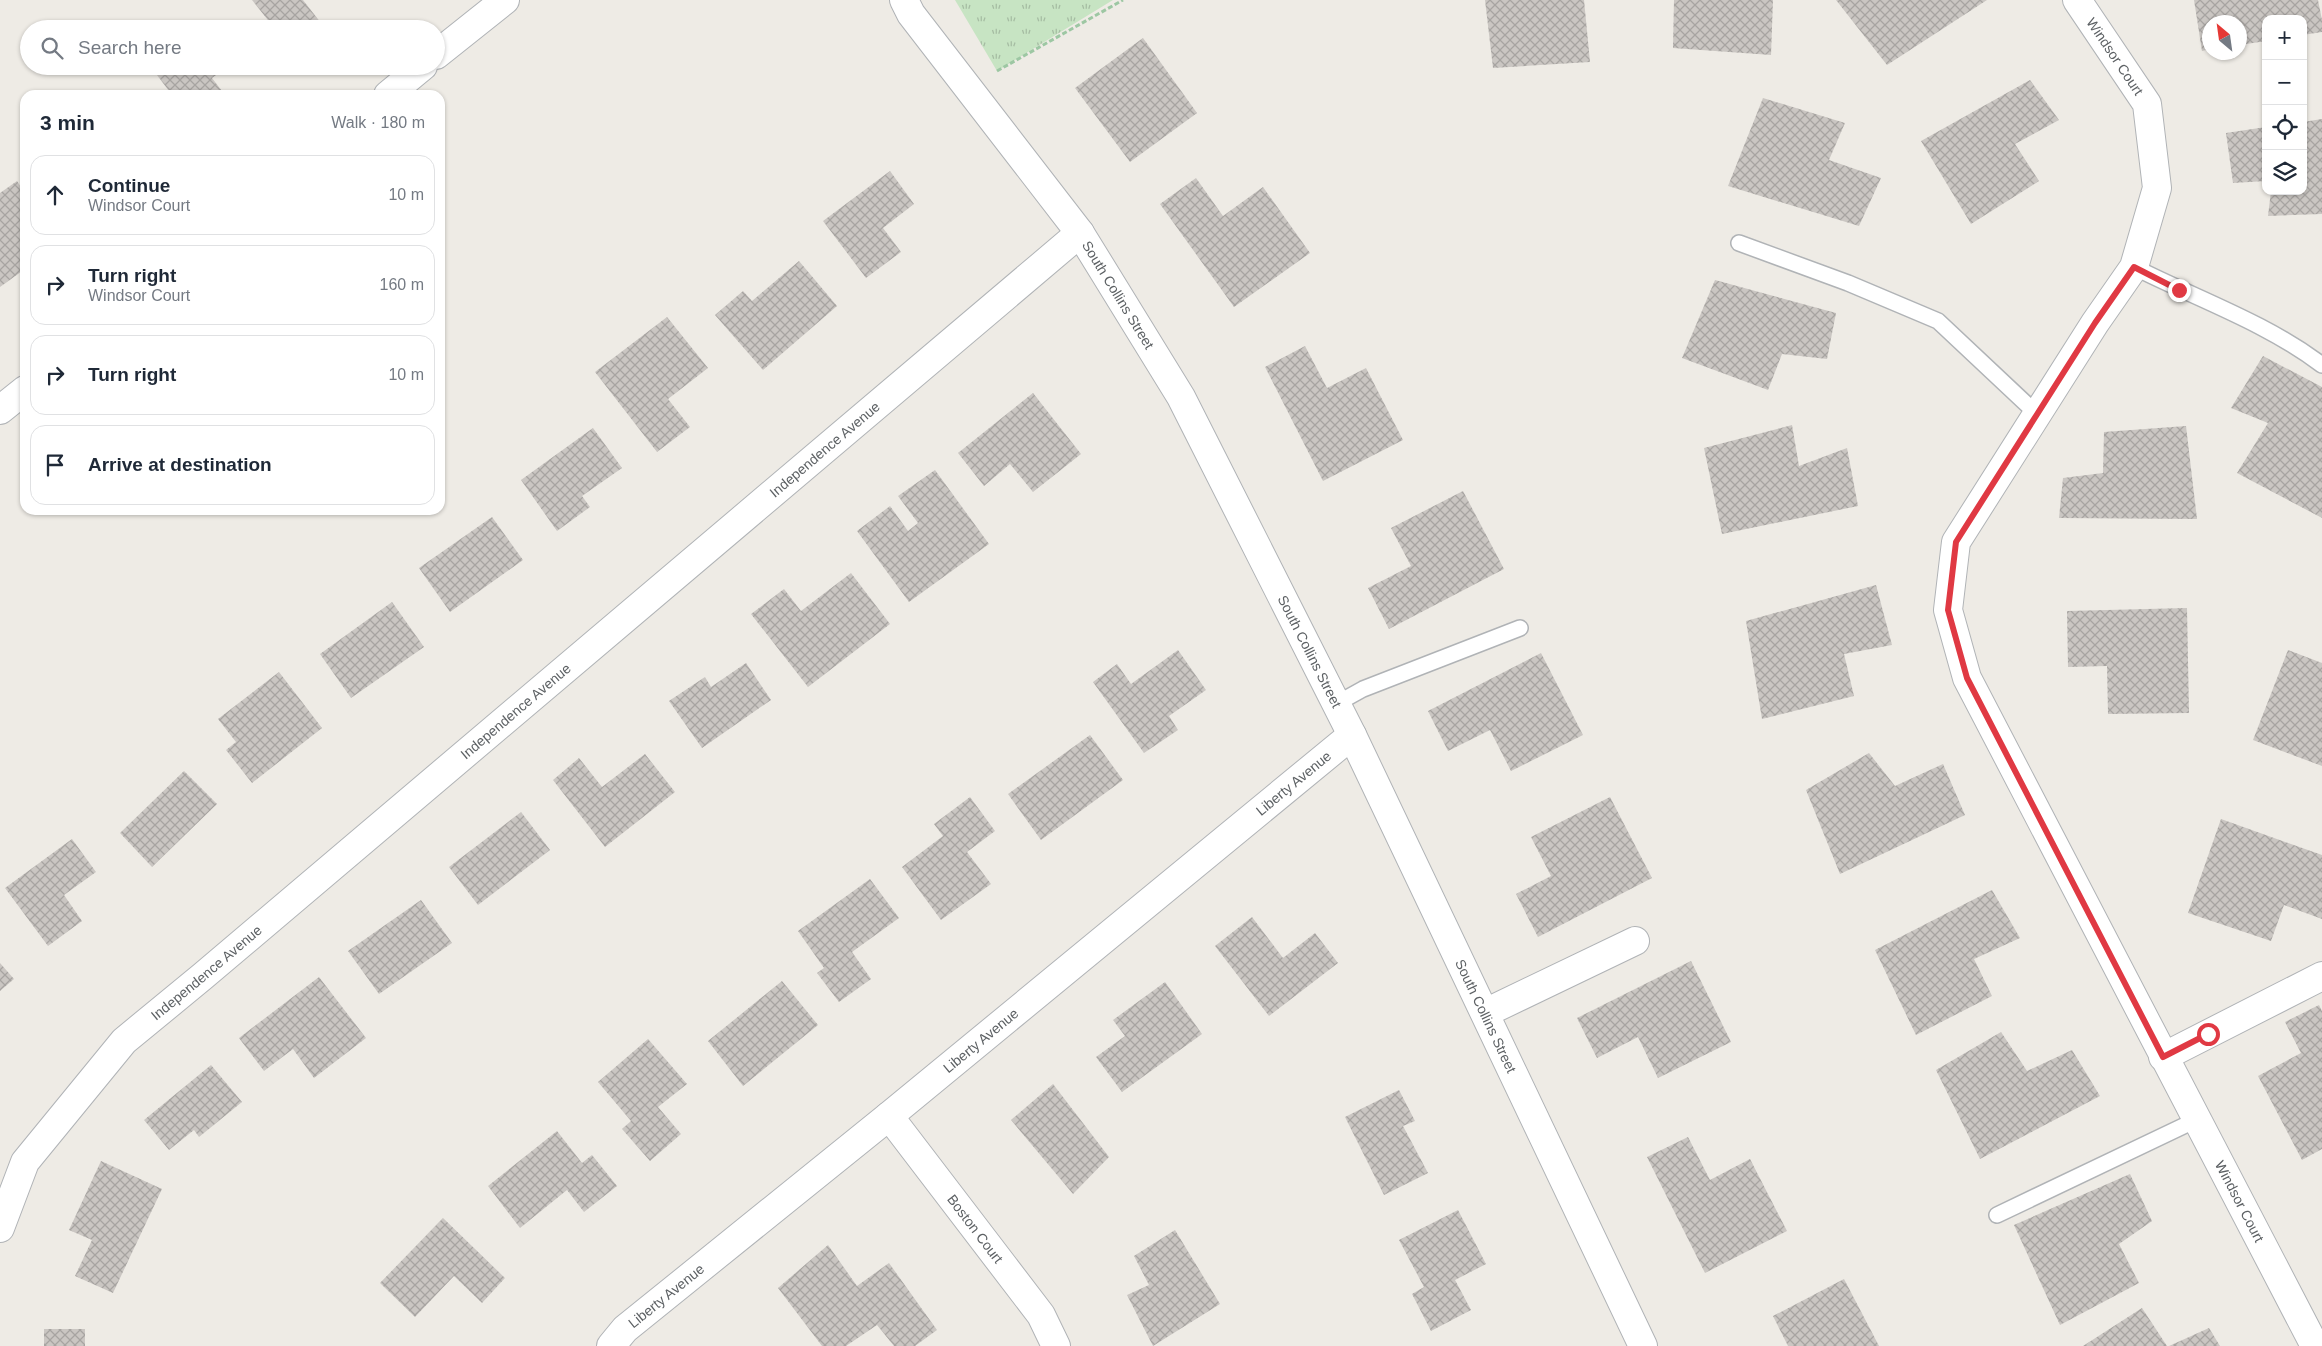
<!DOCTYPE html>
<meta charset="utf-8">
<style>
body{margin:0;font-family:Arial,sans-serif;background:#f6f6f7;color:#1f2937}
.controls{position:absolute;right:15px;top:15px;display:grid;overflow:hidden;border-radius:10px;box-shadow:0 1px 4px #0004}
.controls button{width:45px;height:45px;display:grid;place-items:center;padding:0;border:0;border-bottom:1px solid #e0e1e3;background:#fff;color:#1f2937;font:25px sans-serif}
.compass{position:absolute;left:2202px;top:15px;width:45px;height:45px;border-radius:50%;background:#fff;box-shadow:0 1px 4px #0004;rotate:331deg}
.stop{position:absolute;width:15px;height:15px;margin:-11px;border:4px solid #e03943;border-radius:50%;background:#fff}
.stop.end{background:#e03943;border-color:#fff;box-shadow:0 1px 5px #0008}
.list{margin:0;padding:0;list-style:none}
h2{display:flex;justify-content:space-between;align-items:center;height:65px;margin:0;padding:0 20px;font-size:21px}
h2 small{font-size:16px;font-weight:400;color:#747a83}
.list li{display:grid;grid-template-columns:32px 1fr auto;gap:15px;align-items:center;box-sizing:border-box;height:80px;margin:0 10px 10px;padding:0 10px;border:1px solid #e0e1e3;border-radius:15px}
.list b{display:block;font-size:19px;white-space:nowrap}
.list p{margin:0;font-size:16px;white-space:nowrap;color:#747a83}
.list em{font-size:16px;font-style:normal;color:#747a83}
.icon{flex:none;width:28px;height:28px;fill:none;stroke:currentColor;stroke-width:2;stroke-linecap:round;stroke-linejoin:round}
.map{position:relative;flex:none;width:2322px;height:1346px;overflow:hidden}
.search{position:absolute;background:#fff;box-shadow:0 1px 4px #0004;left:20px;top:20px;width:425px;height:55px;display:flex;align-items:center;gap:12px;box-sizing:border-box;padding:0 18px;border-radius:28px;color:#747a83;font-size:19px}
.panel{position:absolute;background:#fff;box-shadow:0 1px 4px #0004;left:20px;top:90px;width:425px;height:425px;border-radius:15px}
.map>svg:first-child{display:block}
.grass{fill:url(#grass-tufts)}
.building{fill:url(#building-cross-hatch)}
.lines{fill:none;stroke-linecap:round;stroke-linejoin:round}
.service-casing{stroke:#b0b3b6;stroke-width:18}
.minor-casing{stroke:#b0b3b6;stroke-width:30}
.path{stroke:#9dc7a3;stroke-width:3;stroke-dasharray:5 2.5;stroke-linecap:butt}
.service{stroke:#fff;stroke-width:15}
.minor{stroke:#fff;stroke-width:28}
.route{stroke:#e03943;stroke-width:6}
.labels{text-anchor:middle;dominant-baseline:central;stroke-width:4.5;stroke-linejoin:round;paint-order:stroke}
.street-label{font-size:14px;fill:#5d6164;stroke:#fff}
</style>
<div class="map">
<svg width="2322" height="1346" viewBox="0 0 2322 1346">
<defs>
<pattern id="grass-tufts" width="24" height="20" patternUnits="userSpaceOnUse" patternTransform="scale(1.25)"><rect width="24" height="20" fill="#c7e4c3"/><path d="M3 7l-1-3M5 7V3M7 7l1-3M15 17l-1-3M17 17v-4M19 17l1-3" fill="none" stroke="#a5bca2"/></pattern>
<pattern id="building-cross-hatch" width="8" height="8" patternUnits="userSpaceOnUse" patternTransform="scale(1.25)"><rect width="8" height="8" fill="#cac6c2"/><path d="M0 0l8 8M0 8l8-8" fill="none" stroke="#a7a4a1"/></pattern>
</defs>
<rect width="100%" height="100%" fill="#eeebe5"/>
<path class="grass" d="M 955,0 L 1113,0 L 997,71 Z"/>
<g class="building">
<path d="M 252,0 L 303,0 L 324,27 L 275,29 Z"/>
<path d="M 1485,0 L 1584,0 L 1590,62 L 1493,68 Z"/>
<path d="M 1674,0 L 1773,0 L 1771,55 L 1673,48 Z"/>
<path d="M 1836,0 L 1987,0 L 1887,65 Z"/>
<path d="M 2194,0 L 2318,0 L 2322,20 L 2322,32 L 2303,35 L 2303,19 L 2266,19 L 2266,41 L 2240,45 L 2240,22 L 2210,22 L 2210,49 L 2202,51 Z"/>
<path d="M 219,21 L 226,29 L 209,29 Z"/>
<path d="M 1143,38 L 1197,113 L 1130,162 L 1075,88 Z"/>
<path d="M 160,66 L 228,66 L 212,78 L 225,95 L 172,95 L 154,71 Z"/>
<path d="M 2030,80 L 2059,120 L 2015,144 L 2039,181 L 1971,224 L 1921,141 Z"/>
<path d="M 1763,98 L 1845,123 L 1829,160 L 1881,178 L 1859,226 L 1728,186 Z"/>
<path d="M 2322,119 L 2322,214 L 2268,216 L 2271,191 L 2303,191 L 2303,122 Z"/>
<path d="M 2266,127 L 2266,181 L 2233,183 L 2226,133 Z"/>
<path d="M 890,171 L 914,204 L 883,228 L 901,252 L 866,278 L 823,221 Z"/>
<path d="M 1196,178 L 1223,216 L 1263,187 L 1310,253 L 1234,307 L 1160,204 Z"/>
<path d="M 17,181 L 25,193 L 25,269 L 0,287 L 0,193 Z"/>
<path d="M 799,261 L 837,306 L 763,370 L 715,315 L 743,291 L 752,301 Z"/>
<path d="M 1715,280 L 1836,313 L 1827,359 L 1782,354 L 1768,390 L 1682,358 Z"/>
<path d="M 667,317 L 708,368 L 668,399 L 690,427 L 657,452 L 595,372 Z"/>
<path d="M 1305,346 L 1327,388 L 1366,368 L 1403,440 L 1323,481 L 1265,367 Z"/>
<path d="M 2263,356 L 2322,387 L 2322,518 L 2237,473 L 2268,423 L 2231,408 Z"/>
<path d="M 1033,393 L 1081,454 L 1033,492 L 1010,464 L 984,486 L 958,453 Z"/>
<path d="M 1792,425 L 1799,466 L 1847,448 L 1858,506 L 1722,534 L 1704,448 Z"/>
<path d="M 2186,426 L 2197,519 L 2059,518 L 2063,478 L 2103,473 L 2104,432 Z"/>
<path d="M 593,428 L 622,468 L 582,496 L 590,507 L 557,531 L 521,480 Z"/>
<path d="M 935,470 L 989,544 L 909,602 L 857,531 L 890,506 L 908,531 L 918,523 L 898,496 Z"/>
<path d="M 1463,491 L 1504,569 L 1389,629 L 1368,588 L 1411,566 L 1391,528 Z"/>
<path d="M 492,517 L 523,560 L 450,612 L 419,568 Z"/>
<path d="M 851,573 L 890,624 L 808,687 L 751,614 L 784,589 L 801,611 Z"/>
<path d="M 1876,585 L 1892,645 L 1844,654 L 1854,696 L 1762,719 L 1746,621 Z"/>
<path d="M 392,602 L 424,647 L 351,698 L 320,654 Z"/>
<path d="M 2187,608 L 2189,713 L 2108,714 L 2107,666 L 2068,667 L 2067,611 Z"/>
<path d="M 1178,650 L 1206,690 L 1169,716 L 1178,730 L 1144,753 L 1093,682 L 1117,664 L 1131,684 Z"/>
<path d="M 2288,650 L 2322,663 L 2322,766 L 2253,740 Z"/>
<path d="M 1541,653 L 1583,735 L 1511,771 L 1490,730 L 1448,751 L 1428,711 Z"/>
<path d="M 746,663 L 771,700 L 702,748 L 669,701 L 705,677 L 711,687 Z"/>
<path d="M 279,672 L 322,728 L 252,783 L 226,750 L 236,742 L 218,719 Z"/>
<path d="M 1090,735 L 1123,780 L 1041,840 L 1008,794 Z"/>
<path d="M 1869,753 L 1895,786 L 1943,764 L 1965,815 L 1840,874 L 1806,790 Z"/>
<path d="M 645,754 L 675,792 L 605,847 L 553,780 L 579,758 L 602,787 Z"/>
<path d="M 184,771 L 217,804 L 152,867 L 120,833 Z"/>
<path d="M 970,797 L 995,831 L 967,852 L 991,884 L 941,920 L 902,867 L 943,836 L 934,824 Z"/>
<path d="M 1610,797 L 1652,878 L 1538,937 L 1516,894 L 1551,876 L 1531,837 Z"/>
<path d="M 521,812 L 550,850 L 478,905 L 449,867 Z"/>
<path d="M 2221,819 L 2322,855 L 2322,919 L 2284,905 L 2271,941 L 2188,913 Z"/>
<path d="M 72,839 L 96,872 L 64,895 L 82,921 L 48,946 L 5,888 Z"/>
<path d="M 870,879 L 899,918 L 852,952 L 871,979 L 839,1002 L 817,973 L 824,968 L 798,931 Z"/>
<path d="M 1992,890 L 2020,938 L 1974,959 L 1992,996 L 1916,1035 L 1875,950 Z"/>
<path d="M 421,900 L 452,943 L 379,994 L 348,951 Z"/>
<path d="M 1252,917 L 1283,958 L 1315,933 L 1338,963 L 1269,1016 L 1215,946 Z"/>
<path d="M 1691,961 L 1731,1042 L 1658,1078 L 1638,1037 L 1597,1058 L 1577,1018 Z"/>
<path d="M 0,963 L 14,979 L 0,991 Z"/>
<path d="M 319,977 L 366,1038 L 314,1078 L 293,1049 L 264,1071 L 239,1038 Z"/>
<path d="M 782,981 L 818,1025 L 743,1086 L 708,1041 Z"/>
<path d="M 1165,982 L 1202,1034 L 1122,1092 L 1096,1057 L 1125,1036 L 1113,1020 Z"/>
<path d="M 2319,1005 L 2322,1011 L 2322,1149 L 2302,1160 L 2258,1076 L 2301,1053 L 2285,1022 Z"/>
<path d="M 2001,1032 L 2027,1071 L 2072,1050 L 2100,1096 L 1980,1159 L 1936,1070 Z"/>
<path d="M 648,1039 L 687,1084 L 658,1107 L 681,1134 L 650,1161 L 622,1129 L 631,1121 L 598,1082 Z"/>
<path d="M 211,1065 L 242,1102 L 199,1137 L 194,1130 L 169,1150 L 144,1120 Z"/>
<path d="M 1053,1084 L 1109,1157 L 1073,1194 L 1011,1120 Z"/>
<path d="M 1399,1090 L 1415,1121 L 1403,1126 L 1428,1173 L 1384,1195 L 1345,1117 Z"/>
<path d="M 557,1131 L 582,1163 L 592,1155 L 617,1186 L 584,1212 L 567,1190 L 520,1228 L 488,1186 Z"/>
<path d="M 1688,1137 L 1710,1180 L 1750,1159 L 1787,1231 L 1705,1273 L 1647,1157 Z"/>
<path d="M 101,1161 L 162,1189 L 113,1293 L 75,1276 L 92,1240 L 69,1230 Z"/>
<path d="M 2130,1174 L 2152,1221 L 2119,1244 L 2139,1283 L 2060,1325 L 2014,1225 Z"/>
<path d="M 1458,1210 L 1486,1264 L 1455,1280 L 1471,1310 L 1431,1331 L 1412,1294 L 1424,1287 L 1399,1240 Z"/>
<path d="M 443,1218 L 505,1278 L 482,1303 L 454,1276 L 415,1317 L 380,1283 Z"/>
<path d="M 1175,1230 L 1220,1304 L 1153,1346 L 1127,1295 L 1149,1285 L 1134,1256 Z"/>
<path d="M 828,1245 L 857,1286 L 889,1263 L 937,1330 L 915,1346 L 894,1346 L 877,1325 L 846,1346 L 822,1346 L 778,1288 Z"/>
<path d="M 1844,1279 L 1879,1346 L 1788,1346 L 1773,1316 Z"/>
<path d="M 2142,1308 L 2167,1346 L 2083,1346 Z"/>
<path d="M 2209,1328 L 2220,1346 L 2169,1346 Z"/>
<rect x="44" y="1329" width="41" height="17"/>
</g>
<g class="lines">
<defs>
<g id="service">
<path d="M 1739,243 L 1848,283 L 1938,321 L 2037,414"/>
<path d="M 2134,267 C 2197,299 2265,322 2322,365"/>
<path d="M 1336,704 L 1363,689 L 1520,628"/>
<path d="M 1997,1215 L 2196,1120"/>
</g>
<g id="minor">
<path id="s1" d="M 904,0 L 911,14 L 1080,233 L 1181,397 L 1352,735 L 1643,1346"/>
<path id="s2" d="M 2077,0 L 2147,104 L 2157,188 L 2134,267 L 2095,323 L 1956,542 L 1948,610 L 1967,678 L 2315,1346"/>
<path d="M 436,55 L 505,0"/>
<path d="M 388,95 L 423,66"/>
<path d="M 0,410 L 25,390"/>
<path d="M 1485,1013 L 1635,941"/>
<path d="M 2163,1057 L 2322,976"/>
<path id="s3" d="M 889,1116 L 1041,1315 L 1056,1346"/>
<path id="s4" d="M 0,1228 L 25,1162 L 124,1041 L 203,976 L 1080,233"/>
<path id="s5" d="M 611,1346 L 625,1329 L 889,1116 L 1352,735"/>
</g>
</defs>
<use href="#service" class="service-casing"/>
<use href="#minor" class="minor-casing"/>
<path class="path" d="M 997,71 L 1123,0"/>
<use href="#service" class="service"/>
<use href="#minor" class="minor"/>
</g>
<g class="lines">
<path class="route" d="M 2179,290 L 2134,267 L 2095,323 L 1956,542 L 1948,610 L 1967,678 L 2163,1057 L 2208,1034"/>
</g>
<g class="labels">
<g class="street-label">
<text stroke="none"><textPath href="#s2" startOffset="68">Windsor Court</textPath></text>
<text stroke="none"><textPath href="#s1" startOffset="365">South Collins Street</textPath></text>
<text stroke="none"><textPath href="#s4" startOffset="1144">Independence Avenue</textPath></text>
<text stroke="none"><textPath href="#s1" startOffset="770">South Collins Street</textPath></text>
<text stroke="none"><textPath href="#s4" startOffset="739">Independence Avenue</textPath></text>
<text stroke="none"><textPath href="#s5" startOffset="885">Liberty Avenue</textPath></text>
<text stroke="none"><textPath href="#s4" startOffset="334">Independence Avenue</textPath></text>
<text stroke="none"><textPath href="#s1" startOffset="1175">South Collins Street</textPath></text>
<text stroke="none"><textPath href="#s5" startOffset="480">Liberty Avenue</textPath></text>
<text stroke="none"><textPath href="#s2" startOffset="1349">Windsor Court</textPath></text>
<text stroke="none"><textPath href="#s3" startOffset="142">Boston Court</textPath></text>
<text stroke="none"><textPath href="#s5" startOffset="75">Liberty Avenue</textPath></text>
</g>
</g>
</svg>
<div class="controls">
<button>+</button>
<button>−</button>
<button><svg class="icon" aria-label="locate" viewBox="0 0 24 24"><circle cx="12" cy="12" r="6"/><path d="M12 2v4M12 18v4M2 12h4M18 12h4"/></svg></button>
<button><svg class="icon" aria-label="layers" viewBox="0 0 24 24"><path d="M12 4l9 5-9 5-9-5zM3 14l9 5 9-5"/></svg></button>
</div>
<svg class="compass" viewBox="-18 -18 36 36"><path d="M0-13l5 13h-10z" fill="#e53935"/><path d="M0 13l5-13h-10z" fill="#747a83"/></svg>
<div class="stop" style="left:2208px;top:1034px"></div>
<div class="stop end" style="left:2179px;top:290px"></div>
<div class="search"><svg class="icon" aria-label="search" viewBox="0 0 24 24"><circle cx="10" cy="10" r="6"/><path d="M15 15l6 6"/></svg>Search here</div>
<section class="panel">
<h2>3 min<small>Walk · 180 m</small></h2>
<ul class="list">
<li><svg class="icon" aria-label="ahead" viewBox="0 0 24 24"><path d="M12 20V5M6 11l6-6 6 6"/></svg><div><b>Continue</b><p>Windsor Court</p></div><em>10 m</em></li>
<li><svg class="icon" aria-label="right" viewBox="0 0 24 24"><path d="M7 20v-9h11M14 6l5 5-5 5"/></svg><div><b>Turn right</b><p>Windsor Court</p></div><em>160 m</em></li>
<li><svg class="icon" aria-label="right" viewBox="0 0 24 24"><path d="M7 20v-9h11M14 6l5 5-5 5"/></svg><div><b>Turn right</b></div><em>10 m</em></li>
<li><svg class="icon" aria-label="arrive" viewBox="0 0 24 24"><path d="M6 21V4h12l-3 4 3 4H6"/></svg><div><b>Arrive at destination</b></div></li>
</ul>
</section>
</div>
